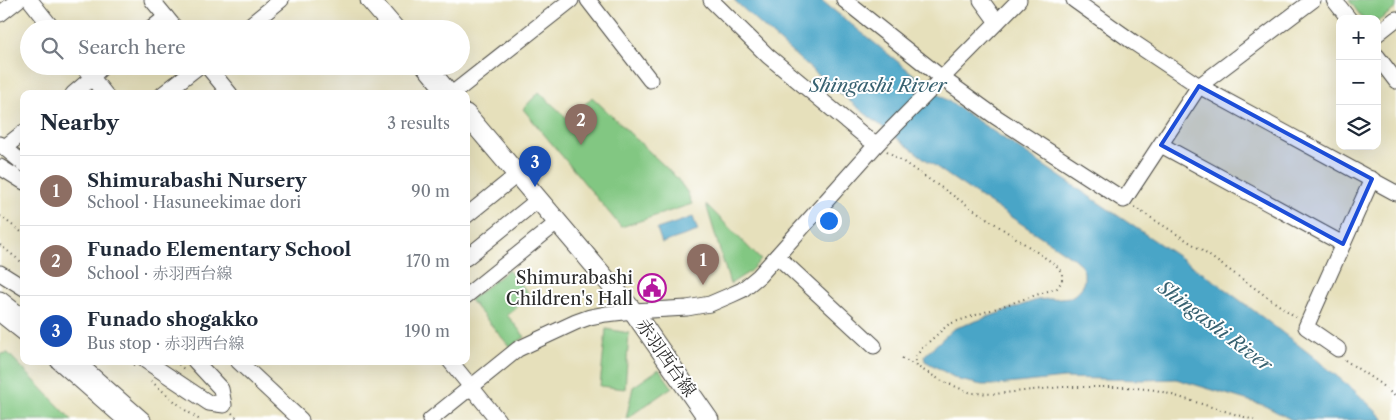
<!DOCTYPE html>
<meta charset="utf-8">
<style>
body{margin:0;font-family:"Libre Caslon Text","Noto Serif JP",serif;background:#f2f2f3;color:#1f2937}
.controls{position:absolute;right:15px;top:15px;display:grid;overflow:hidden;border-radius:10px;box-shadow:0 5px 20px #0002}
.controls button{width:45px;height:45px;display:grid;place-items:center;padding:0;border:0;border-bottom:1px solid #e0e1e3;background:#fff;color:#1f2937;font:25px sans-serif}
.you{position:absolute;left:828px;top:220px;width:18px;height:18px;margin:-12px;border:4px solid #fff;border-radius:50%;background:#1a73e8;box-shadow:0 0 0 8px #1a73e833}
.badge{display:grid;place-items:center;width:32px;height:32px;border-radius:50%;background:#d93025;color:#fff;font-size:16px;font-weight:700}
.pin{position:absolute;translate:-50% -41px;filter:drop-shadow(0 1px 2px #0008)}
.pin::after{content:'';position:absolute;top:26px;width:18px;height:15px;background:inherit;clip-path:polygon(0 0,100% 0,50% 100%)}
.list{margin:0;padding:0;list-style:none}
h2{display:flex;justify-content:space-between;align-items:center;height:65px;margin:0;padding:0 20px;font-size:21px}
h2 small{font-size:16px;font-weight:400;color:#747a83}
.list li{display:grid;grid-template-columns:32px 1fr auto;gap:15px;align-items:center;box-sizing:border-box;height:70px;padding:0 20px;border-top:1px solid #e0e1e3}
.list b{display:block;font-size:19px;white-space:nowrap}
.list p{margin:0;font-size:16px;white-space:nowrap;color:#747a83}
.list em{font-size:16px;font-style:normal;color:#747a83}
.icon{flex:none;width:28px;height:28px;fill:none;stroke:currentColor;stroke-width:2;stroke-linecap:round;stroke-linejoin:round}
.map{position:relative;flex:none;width:1396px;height:420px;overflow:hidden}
.search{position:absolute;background:#fff;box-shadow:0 5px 20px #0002;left:20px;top:20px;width:450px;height:55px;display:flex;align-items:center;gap:12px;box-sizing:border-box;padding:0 18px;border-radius:28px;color:#747a83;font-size:19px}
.panel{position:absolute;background:#fff;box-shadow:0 5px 20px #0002;left:20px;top:90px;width:450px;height:275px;border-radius:10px}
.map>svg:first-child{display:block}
.green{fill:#82c782;stroke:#567956}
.water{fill:#49a5c7;stroke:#3a6879}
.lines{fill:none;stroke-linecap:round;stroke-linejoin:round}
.minor-casing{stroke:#474641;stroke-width:17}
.major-casing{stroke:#474641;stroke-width:21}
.path{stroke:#474641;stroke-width:2;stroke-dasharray:1 4;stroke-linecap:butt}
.minor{stroke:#fff;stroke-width:15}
.major{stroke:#fff;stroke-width:19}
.marked{fill:#1d4ed8;fill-opacity:0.2;stroke:#1d4ed8;stroke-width:4;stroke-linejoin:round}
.labels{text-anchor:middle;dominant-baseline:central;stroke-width:4;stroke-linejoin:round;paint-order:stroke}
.poi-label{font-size:18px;fill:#2b2b2b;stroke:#fff;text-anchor:end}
.street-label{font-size:18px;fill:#2b2b2b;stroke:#fff}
.water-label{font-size:19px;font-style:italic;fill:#386271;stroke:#fff}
</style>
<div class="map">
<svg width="1396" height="420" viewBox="0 0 1396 420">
<rect width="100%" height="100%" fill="#fff"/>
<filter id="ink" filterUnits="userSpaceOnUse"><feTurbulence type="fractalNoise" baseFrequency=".02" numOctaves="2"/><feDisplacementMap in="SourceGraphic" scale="10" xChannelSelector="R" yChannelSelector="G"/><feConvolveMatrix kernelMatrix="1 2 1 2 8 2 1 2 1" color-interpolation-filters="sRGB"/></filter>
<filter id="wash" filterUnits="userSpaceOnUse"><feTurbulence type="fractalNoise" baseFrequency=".0096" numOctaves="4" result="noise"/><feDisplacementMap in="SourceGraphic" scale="20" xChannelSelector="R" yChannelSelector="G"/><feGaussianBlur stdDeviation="1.12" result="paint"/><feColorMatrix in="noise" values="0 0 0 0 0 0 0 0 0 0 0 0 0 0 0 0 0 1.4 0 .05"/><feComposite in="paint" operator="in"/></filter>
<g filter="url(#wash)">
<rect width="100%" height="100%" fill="#e6e0bb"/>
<g class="green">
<path d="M 1349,0 L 1396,0 L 1396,8 L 1377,22 L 1377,19 L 1363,19 Z"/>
<path d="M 539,92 L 569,120 L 592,97 L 676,177 L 687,192 L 692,204 L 621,227 L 523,109 Z"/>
<path d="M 706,204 L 761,260 L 749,272 L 730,284 Z"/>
<path d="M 508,270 L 530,295 L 507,315 L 525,337 L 510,347 L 470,300 Z"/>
<path d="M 606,329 L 629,333 L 625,389 L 600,386 Z"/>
<path d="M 8,353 L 72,420 L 0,420 L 0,354 Z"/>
<path d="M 659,369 L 672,387 L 626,419 L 633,387 Z"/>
</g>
<g class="water">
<path d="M 734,0 L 821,0 L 938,94 L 1210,278 L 1257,313 L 1310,354 L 1355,391 L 1385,420 L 1292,420 L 1263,405 L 1176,379 L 1143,380 L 1064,378 L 997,385 L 982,385 L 959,380 L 925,361 L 924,356 L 953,329 L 1037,300 L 1071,297 L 1077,293 L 1082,287 L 1084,280 L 1084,272 L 1081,265 L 1073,258 C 1032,230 990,204 949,176 C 873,123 801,63 734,0 Z"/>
<path d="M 693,217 L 698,231 L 662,243 L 657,229 Z"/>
</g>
</g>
<g filter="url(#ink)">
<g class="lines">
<defs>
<g id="minor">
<path d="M 30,0 L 53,29"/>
<path d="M 152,0 L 176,29"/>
<path d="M 588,0 L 650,80"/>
<path d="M 711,0 L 768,56 L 867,138 L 877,144"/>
<path d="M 844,0 L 942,78 L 996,117 L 1124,200 L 1199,86 L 1313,0"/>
<path d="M 981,0 L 997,22"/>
<path d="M 1074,0 L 1133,42 L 1199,86 L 1396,193"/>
<path d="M 1334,0 L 1349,19"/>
<path d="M 0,14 L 18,0"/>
<path d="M 151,29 L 166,17"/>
<path d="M 245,29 L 281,0"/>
<path d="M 1377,34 L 1396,19"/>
<path d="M 1377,56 L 1396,81"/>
<path d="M 83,66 L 105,94"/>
<path d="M 207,66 L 230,94"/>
<path d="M 73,94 L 87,82 L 103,66"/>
<path d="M 163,94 L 199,66"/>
<path d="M 452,94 L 571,0"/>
<path d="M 0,144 L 24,164"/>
<path d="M 1161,145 L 1343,244"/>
<path d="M 5,147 L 24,132"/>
<path d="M 0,167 L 24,182"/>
<path d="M 466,216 L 518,174"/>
<path d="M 777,256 L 874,346"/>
<path d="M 466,258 L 539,199"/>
<path d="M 0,273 L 24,288"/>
<path d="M 466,296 L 558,222"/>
<path d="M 0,299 L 24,318"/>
<path d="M 0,314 L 24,333"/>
<path d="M 1338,349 L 1306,327 L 1372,179"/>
<path d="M 58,361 L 125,420"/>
<path d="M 76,361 L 143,420"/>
<path d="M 146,361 L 209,403 L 224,405 L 221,389 L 195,361"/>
<path d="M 238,361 L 301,420"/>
<path d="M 450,361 L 498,420"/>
<path d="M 430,420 L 518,349 L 576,322 L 590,317 L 606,314 L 633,311 L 687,308 L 710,304 L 731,295 L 742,290 L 759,276 L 767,267 L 877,144 L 1019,0"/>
</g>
<g id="major">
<path d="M 370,0 L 395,29"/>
<path d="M 426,66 L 449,94"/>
<path d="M 466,114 L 633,311 L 709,420"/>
</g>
</defs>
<use href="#minor" class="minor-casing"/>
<use href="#major" class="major-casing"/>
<g class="path">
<path d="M 887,151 L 1056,265 L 1062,273 L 1062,281 L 1057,288 L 949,324 L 922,348 L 915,358 L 917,367"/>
<path d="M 1134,207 L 1194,245 L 1297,318"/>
<path d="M 0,216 L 24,234"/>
<path d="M 0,245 L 24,264"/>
<path d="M 902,358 L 942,381 L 971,393 L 994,394 L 1062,387 L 1127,387 L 1156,390 L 1254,420"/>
<path d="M 1345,360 L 1379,383 L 1396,397"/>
<path d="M 130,361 L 135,366"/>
<path d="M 175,361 L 186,371"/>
<path d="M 151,381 L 185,410 L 200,420"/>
<path d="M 232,413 L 239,420"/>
</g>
<use href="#minor" class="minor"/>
<use href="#major" class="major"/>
</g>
</g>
<path class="marked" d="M 1199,86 L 1372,179 L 1343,244 L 1161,145 Z"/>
<defs>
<symbol id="civic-ring" viewBox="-11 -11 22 22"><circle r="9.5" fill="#fff" stroke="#b5179e" stroke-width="1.5"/><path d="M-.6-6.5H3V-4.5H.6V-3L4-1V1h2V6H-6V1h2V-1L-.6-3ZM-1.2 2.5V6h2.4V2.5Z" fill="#b5179e"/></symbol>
</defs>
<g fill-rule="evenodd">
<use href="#civic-ring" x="636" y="272" width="32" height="32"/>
</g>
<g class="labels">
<g class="poi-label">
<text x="633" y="278">Shimurabashi<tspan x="633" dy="21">Children's Hall</tspan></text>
</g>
<g class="street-label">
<text transform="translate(666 358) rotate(55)">赤羽西台線</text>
</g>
<g class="water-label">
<text x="878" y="85">Shingashi River</text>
<text transform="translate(1215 326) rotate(37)">Shingashi River</text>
</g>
</g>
</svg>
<div class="controls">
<button>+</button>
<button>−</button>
<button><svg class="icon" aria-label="layers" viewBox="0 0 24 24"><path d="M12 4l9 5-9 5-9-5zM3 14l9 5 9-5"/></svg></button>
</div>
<div class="you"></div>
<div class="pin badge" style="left:703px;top:285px;background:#8d6e63">1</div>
<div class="pin badge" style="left:581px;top:145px;background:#8d6e63">2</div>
<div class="pin badge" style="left:535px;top:187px;background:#1a4fb4">3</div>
<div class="search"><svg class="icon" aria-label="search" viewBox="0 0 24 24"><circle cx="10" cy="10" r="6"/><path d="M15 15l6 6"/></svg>Search here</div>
<section class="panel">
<h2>Nearby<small>3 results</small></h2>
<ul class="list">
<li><span class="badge" style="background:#8d6e63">1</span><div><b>Shimurabashi Nursery</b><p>School · Hasuneekimae dori</p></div><em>90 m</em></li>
<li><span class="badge" style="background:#8d6e63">2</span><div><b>Funado Elementary School</b><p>School · 赤羽西台線</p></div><em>170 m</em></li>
<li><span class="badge" style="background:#1a4fb4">3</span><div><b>Funado shogakko</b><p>Bus stop · 赤羽西台線</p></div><em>190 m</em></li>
</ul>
</section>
</div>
